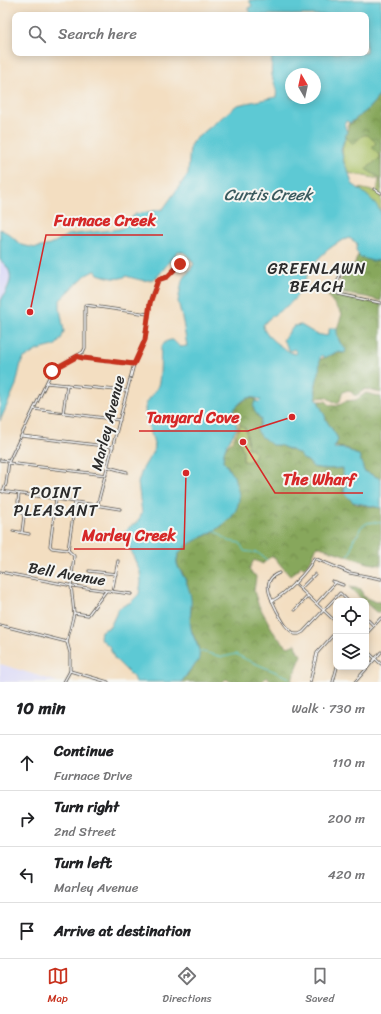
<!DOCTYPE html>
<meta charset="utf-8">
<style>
body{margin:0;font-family:Sriracha,sans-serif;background:#f6f6f6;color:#202124}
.controls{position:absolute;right:12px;bottom:12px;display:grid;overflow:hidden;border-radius:8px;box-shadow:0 2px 10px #0003}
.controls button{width:36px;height:36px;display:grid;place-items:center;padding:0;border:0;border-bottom:1px solid #e0e0e0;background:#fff;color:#202124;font:20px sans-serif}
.compass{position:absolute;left:285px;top:68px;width:36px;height:36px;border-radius:50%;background:#fff;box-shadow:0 2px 10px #0003;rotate:351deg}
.stop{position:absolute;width:12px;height:12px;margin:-9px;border:3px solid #c8321e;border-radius:50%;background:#fff}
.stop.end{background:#c8321e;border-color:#fff;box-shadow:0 1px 4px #0008}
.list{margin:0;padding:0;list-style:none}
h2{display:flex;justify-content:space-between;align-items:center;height:52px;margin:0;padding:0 16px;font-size:17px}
h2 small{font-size:13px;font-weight:400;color:#757577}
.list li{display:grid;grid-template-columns:26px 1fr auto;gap:12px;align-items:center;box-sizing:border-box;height:56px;padding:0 16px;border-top:1px solid #e0e0e0}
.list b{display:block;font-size:15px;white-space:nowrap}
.list p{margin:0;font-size:13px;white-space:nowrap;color:#757577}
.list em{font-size:13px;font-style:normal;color:#757577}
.icon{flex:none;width:22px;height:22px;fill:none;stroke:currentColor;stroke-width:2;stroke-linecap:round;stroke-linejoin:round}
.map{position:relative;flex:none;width:381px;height:682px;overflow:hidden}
.search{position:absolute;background:#fff;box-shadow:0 2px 10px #0003;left:12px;right:12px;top:12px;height:44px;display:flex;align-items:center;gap:10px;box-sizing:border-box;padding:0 14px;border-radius:8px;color:#757577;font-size:15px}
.sheet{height:276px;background:#fff}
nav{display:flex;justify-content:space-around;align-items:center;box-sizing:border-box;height:56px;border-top:1px solid #e0e0e0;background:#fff;font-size:11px;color:#757577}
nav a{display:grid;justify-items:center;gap:2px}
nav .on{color:#c8321e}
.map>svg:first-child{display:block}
.built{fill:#d9d7f8}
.green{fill:#aac166;stroke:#6a7648}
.forest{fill:url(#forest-crowns);stroke:#596943}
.sand{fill:url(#sand-dots);stroke:#8c8264}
.water{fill:#5dc9d4;stroke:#447a80;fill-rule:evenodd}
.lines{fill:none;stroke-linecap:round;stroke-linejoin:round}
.stream{stroke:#5dc9d4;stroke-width:1}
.street-casing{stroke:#494642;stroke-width:3}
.street{stroke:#fff;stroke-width:1.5}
.route{stroke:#c8321e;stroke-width:5}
.labels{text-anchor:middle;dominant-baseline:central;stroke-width:4;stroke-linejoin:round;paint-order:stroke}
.street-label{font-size:15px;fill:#2b2b2b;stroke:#f6f6f2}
.water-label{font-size:16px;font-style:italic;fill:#3a5a5e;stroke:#f6f6f2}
.neighbourhood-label{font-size:16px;letter-spacing:1px;fill:#2b2b2b;stroke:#f6f6f2}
.leader{fill:none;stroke:#d62828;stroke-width:1.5}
.callout-dot{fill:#d62828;stroke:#f6f6f2;stroke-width:1.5}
.callout-label{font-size:16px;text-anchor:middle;font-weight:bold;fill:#d62828;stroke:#f6f6f2;stroke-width:4;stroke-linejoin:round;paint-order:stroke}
</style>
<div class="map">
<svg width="381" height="682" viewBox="0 0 381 682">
<defs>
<pattern id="forest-crowns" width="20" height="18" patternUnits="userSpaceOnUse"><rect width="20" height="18" fill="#87a75b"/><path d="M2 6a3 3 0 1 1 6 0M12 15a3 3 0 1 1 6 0" fill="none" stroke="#6f884b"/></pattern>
<pattern id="sand-dots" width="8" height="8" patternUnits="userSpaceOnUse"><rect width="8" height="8" fill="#eeda9e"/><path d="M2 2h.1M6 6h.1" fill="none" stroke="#cb8" stroke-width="1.8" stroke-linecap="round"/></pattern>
</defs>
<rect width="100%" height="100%" fill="#f6f6f2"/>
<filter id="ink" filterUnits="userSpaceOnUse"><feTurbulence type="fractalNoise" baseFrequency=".025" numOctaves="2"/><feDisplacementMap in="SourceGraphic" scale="8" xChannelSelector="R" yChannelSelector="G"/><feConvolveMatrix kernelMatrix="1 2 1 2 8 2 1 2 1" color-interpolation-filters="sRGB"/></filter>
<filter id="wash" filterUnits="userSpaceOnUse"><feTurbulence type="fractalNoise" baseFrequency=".012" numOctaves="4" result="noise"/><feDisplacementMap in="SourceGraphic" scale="16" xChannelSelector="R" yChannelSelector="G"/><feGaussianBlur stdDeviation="0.9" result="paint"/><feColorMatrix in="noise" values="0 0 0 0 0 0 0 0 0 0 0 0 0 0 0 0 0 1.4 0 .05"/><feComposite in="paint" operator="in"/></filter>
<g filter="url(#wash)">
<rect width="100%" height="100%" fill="#f3dec1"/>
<g class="built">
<path d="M 0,260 L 9,269 L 11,278 L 5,293 L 0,302 Z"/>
<path d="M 0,664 L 58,682 L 0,682 Z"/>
</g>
<g class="green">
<path d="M 347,132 L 381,136 L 381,235 L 379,232 C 381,209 374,203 359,188 L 377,192 L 379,179 L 349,173 C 340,156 341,149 347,132 Z"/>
<path d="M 240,425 L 246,428 L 248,448 L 252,448 L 255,453 L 253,460 L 249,462 L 243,461 L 243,450 L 236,435 Z"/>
</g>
<g class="forest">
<path d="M 381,94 L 381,190 L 380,179 L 366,169 L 381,157 L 372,147 L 376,143 L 368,135 L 363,135 L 353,144 L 345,136 L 347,130 L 350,123 L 353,123 L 353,121 L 366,111 Z"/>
<path d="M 358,255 L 372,261 L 381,260 L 381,301 L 366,297 L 339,293 L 338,287 L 345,271 L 351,273 Z"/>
<path d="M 330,294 L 381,304 L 381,393 L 365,389 L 357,395 L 354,395 L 350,391 L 347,390 L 342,393 L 340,401 L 336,403 L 326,397 L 316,398 L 316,397 C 314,385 319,373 319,360 L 334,353 L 344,353 L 336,332 L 342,314 L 328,296 Z"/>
<path d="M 366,393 L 381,397 L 381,479 L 364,471 L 359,455 C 354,454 352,451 348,449 C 343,447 339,448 334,446 L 338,440 L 337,437 L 326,420 L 318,401 L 326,401 L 330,405 L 337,406 L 346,401 L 356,400 Z"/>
<path d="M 247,398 L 256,399 L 257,415 L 261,420 L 258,429 L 274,445 L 279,445 L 298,453 L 303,459 L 308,461 L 313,467 L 316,468 L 325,469 L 343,468 L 344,476 L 347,480 L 343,489 L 344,493 L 355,504 L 381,508 L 381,565 L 368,563 L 317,546 L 311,560 L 305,567 L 300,566 L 299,569 L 290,576 L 273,556 L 267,559 L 263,564 L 254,560 L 249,569 L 252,574 L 255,575 L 256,577 L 254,591 L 258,604 L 276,636 L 288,647 L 296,644 L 298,652 L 302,655 L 292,679 L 292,682 L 274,682 L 266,677 L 262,682 L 231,682 L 226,679 L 223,682 L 181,682 L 185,678 L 191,669 L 196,663 L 199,656 L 198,646 L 190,627 L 191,605 L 187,583 L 183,574 L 178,566 L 177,560 L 180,551 L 186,545 L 215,531 L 225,523 L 237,507 L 234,476 L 231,475 L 228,466 L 223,461 L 224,448 L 227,447 L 236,435 L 243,450 L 243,461 L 249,462 L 250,460 L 253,460 L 255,453 L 252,448 L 248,448 L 246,429 L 240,425 L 237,413 L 234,409 Z"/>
<path d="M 349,587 L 361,589 L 363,596 L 375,602 L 381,602 L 381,612 L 376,612 L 366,603 L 366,601 L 364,601 Z"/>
</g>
<path class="sand" d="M 234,409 C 246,419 236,441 224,448 L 234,433 L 237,426 Z"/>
<path class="water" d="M 249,0 L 381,0 L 381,94 L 366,111 L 350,123 L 347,121 L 345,122 L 345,127 L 347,132 L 341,149 L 344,163 L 349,173 L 352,184 C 360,189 378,203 381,213 C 381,219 380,226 379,232 L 381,235 L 381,260 L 372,261 L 360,257 L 356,250 L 357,243 L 349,238 C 335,242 320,255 312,267 C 305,276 303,288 296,297 C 287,309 271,314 263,325 C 263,336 286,351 295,354 L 297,353 L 294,349 L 290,351 L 283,340 L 294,326 L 301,325 L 316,334 L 327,336 L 330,328 L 337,328 C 336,335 340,346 346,349 L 345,353 L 337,352 L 324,358 L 322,355 L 320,357 L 319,372 L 315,387 L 316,397 L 325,416 L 326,420 L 337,437 L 338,440 L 334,448 L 347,449 L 355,454 L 359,455 L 364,471 L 381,479 L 381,508 L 353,502 L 345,494 L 344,491 L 347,480 L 343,475 L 343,468 L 325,469 L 313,467 L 308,461 L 303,459 L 298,453 L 279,445 L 272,445 L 261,436 L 257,430 L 260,425 L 261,419 C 256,413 251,409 255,401 L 259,402 L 261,400 C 247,394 243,400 234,409 L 237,428 C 231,441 223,444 223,461 C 228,465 229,473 234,476 C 235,484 240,492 239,500 C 234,535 182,536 177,559 C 175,567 185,576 187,584 C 189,590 192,598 191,605 C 191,613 189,621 191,629 C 193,639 201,647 199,658 C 198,664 193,665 190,670 C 187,674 185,678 181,682 L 135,682 L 133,677 L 114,658 L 110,647 L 100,638 L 101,631 L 110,627 L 119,608 L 131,602 L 139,594 L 141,582 L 140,572 L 124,535 L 125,531 C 134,522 136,527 142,513 L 138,483 L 142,470 L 155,448 C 153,435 145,422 145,409 C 145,400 157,393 159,382 C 161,371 160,359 161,348 C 164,342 167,340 173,340 L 180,347 L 187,346 L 183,322 L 178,301 L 182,281 L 194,264 C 190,259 186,251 178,251 L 158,276 C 148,284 137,279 126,276 C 118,281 107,277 98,274 L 96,271 L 94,271 L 86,275 L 60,300 L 60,309 L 64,331 L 62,337 L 58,343 L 54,346 L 38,350 L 24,358 L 21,363 L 16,385 L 0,421 L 0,302 C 9,286 18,274 0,260 L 0,229 L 9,234 L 21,245 L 36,248 L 50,245 L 67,235 L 120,229 C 128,226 129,218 136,214 L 163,209 L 188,174 L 190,146 L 193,141 L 237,105 L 276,97 C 278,89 273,82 272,75 C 270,66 274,62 270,53 L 366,53 L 366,15 L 252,15 L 248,8 L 252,6 ZM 291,74 L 315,74 L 315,98 L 291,98 Z"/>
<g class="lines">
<g class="stream">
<path d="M 215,531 L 229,541 L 240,543 L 244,551 L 258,553 L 267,560"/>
<path d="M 348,556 L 351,551 L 353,540 L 358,534 L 361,527 L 367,523 L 374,522 L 381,523"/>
<path d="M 199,651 L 223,657 L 236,654 L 247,660 L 290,678"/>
</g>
</g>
</g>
<g filter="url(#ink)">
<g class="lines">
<defs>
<g id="street">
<path d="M 374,189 L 381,193"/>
<path d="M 340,275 L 336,286 L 338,294 L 381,303"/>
<path d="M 79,356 L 79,357 L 83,358 L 133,364"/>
<path d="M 47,383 L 126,391"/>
<path d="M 34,409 L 120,420"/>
<path d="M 63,413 L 67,385"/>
<path d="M 22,436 L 113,447"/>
<path d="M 0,460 L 8,461"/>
<path d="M 8,463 L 106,475"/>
<path d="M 108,467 L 127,472"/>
<path d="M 0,491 L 44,497 L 120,509"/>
<path d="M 3,492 L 6,484 L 9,461 L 52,371 L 56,368 L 83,352 L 85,348 L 85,305 L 148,314"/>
<path d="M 19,494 L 18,502 L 24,516 L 22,532"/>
<path d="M 56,499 L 50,546 L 52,548 L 68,550"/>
<path d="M 95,506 L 98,503 L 134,364 L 145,339 L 151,297 L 158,280 L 167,277 L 180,264"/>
<path d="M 13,531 L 29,534"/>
<path d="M 68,550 L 75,503"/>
<path d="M 89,571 L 116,574"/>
<path d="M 0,572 L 73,586 L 131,594"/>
<path d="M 279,573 C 260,580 271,599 277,611 C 282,620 286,629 295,634 L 299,634 L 303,632 L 340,593 L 348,601"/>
<path d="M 332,581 L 343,585"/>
<path d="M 294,583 L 336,622"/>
<path d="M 301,588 L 315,574"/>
<path d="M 112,592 L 118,561"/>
<path d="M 272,601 C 284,595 309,571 314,558 L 350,573 L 381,579"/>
<path d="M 317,603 L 336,582"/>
<path d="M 295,610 L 308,596"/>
<path d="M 74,613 L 88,615 L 106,591"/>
<path d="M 366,618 L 373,625"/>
<path d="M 0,625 L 67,642"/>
<path d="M 366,634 L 381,618"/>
<path d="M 366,650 L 381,664"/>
<path d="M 70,671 L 108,682"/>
<path d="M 64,682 L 70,671 L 70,653 L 67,642 L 74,613 L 71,585 L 74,556 L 68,550"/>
<path d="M 310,682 L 317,653 L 336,632"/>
<path d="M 333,682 L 337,667"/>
<path d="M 355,682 L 381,652"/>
</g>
</defs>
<use href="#street" class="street-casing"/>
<use href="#street" class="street"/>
</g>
</g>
<g class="lines" filter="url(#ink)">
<path class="route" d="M 52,371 L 56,368 L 78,356 L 79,357 L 83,358 L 134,364 L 145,340 L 150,303 L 157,283 L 158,280 L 167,277 L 180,264"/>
</g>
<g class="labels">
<g class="street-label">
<text transform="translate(108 423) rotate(-76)">Marley Avenue</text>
<text transform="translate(67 574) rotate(10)">Bell Avenue</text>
</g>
<g class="water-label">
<text x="268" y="194">Curtis Creek</text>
</g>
<g class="neighbourhood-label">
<text x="317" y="268">GREENLAWN<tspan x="317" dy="18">BEACH</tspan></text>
<text x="56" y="492">POINT<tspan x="56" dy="18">PLEASANT</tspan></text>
</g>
</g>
<path class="leader" d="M30 312L46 235H163M292 417L248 431H139M243 442L275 493H363M186 473L184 549H74"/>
<g class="callout-dot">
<circle cx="30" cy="312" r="4"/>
<circle cx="292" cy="417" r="4"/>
<circle cx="243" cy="442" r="4"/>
<circle cx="186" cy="473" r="4"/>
</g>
<g class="callout-label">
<text x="105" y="226">Furnace Creek</text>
<text x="193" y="423">Tanyard Cove</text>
<text x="319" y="485">The Wharf</text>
<text x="129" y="541">Marley Creek</text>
</g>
</svg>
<div class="controls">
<button><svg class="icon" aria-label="locate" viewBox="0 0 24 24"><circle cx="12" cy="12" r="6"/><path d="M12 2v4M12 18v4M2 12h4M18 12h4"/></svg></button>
<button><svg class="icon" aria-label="layers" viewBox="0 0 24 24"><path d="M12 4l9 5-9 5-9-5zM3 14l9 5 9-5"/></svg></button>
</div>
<svg class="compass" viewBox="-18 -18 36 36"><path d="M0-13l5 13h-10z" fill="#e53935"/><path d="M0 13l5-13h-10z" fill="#757577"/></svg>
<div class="stop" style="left:52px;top:371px"></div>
<div class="stop end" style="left:180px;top:264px"></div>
<div class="search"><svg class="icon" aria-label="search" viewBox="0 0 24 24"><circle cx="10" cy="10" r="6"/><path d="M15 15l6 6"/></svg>Search here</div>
</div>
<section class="sheet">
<h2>10 min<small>Walk · 730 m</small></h2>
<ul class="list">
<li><svg class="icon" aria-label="ahead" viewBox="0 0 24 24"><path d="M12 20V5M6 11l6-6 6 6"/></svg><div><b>Continue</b><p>Furnace Drive</p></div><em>110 m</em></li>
<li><svg class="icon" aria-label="right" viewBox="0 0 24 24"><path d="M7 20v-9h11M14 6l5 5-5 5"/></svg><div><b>Turn right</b><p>2nd Street</p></div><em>200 m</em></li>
<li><svg class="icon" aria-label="left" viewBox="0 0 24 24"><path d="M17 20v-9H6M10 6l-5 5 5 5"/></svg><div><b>Turn left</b><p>Marley Avenue</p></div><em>420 m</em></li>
<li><svg class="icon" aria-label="arrive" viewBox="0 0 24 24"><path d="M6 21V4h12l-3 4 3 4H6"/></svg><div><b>Arrive at destination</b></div></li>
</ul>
</section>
<nav>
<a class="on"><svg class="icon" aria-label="map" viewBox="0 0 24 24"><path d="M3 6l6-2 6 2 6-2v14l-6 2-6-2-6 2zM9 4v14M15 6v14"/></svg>Map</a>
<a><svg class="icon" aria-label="directions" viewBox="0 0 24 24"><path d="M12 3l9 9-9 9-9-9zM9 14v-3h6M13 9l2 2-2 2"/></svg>Directions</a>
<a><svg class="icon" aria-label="saved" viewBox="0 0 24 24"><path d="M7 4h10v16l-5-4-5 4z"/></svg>Saved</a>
</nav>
